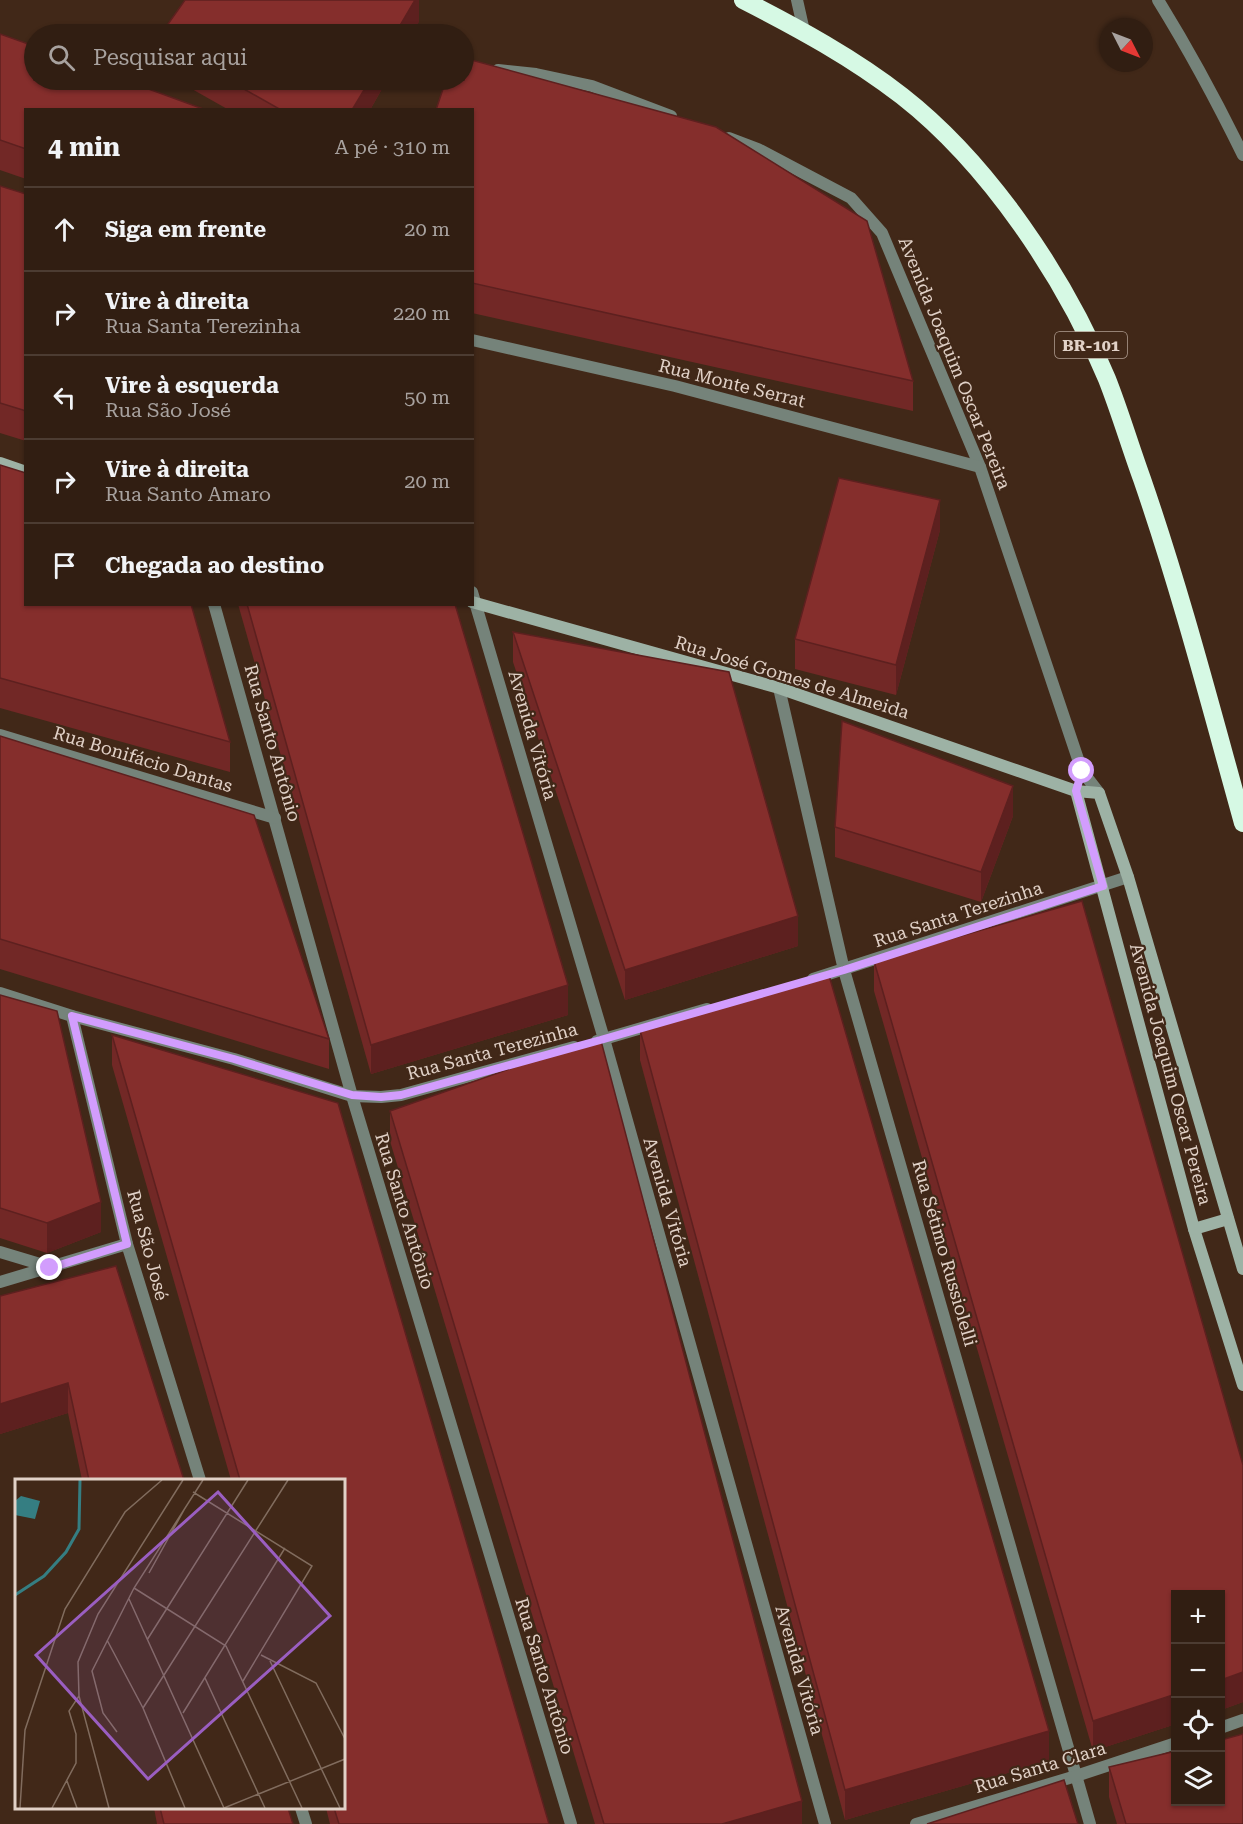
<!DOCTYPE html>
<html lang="pt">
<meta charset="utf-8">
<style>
body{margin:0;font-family:"Roboto Serif",serif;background:#39271b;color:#f1f3f6}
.controls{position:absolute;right:18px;bottom:18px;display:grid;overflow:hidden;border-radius:0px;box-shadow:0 2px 4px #0004}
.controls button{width:54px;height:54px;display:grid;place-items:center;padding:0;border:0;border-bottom:2px solid #4c3c32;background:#311e12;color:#f1f3f6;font:30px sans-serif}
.compass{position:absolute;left:1099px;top:18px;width:54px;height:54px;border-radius:50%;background:#311e12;box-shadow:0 2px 4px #0004;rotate:132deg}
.stop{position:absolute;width:18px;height:18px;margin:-14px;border:4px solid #d29dfd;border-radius:50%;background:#fff}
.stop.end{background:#d29dfd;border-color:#fff;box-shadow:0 2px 6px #0008}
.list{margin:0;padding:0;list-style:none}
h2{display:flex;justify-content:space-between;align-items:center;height:78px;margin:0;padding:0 24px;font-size:26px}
h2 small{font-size:20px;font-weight:400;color:#a8a29f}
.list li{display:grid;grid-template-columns:39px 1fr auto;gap:18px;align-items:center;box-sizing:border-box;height:84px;padding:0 24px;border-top:2px solid #4c3c32}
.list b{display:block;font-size:22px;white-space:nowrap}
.list p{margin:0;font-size:20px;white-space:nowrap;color:#a8a29f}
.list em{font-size:20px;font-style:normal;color:#a8a29f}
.icon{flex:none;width:33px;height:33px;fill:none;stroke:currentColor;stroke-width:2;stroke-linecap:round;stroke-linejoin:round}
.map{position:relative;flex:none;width:1243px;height:1824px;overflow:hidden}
.search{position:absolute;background:#311e12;box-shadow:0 2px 4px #0004;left:24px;top:24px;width:450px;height:66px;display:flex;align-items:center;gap:15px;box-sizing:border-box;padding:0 21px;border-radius:33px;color:#a8a29f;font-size:22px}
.panel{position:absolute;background:#311e12;box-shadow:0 2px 4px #0004;left:24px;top:108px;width:450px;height:498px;border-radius:0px}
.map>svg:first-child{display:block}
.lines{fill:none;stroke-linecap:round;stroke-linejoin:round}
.street{stroke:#75837a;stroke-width:12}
.secondary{stroke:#9db2a5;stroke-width:12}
.highway{stroke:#d6f9e4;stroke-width:18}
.wall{fill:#722826}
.shaded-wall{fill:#5d201f}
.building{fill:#852e2c;stroke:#5d201f;stroke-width:1.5}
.route{stroke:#d29dfd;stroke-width:8}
.labels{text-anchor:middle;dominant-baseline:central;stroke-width:4.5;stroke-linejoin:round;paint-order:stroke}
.shield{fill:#412818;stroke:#b19e92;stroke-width:1.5}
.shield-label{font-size:16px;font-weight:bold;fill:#e1d1c7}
.street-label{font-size:18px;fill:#e1d1c7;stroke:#412818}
.inset-river{fill:none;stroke:#357e82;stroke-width:3}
.inset-road{fill:none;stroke:#816c5e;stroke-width:1.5}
.view{fill:#9a5ec1;fill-opacity:0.15;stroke:#9a5ec1;stroke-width:3}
.inset-edge{fill:none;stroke:#e1d1c7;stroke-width:3}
</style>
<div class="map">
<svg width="1243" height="1824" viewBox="0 0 1243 1824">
<rect width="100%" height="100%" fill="#412818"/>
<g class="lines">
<g class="street">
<path d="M 797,0 L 804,31"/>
<path d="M 1158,0 C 1189,50 1217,102 1243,155"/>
<path d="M 498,70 L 536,74 L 592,86 L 671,116"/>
<path d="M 729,138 L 758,149 L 851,198 L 882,233 L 980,467 L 1082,771 L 1099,793"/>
<path d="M 472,340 L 675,386 L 980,467"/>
<path d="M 472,592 L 604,1039 L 825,1824"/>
<path d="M 214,604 L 352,1096 L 571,1824"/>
<path d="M 779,688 L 844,970 L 1090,1824"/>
<path d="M 0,735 L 275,818"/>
<path d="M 813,979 L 1128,877"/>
<path d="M 0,993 L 72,1016 L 234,1059 L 352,1096 L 381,1097 L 401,1095 L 574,1047"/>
<path d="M 72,1016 L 127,1244 L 200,1480"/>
<path d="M 597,1041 L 707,1009"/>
<path d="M 0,1252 L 50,1267"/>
<path d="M 0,1282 L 127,1244"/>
<path d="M 1220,1728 L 1243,1720"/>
<path d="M 301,1808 L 306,1824"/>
<path d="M 916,1824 L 1076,1776 L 1176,1743"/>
</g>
<g class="secondary">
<path d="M 0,463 L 26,472"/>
<path d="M 472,602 L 779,688 L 1076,791 L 1099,793 L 1128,877 L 1243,1269"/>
<path d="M 1076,791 L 1194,1229 L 1243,1385"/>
<path d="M 1194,1229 L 1228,1219"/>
</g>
<path class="highway" d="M 743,0 C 798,28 853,58 902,96 C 989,164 1065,278 1107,379 C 1120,412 1130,446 1142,479 C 1181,592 1211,708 1243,823"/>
</g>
<g class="wall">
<path d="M 0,34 L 26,110 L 26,179 L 0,170 Z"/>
<path d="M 176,80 L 387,80 L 370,110 L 229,110 Z"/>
<path d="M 472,110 L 913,381 L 913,411 L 472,313 Z"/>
<path d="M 0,186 L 26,194 L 26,441 L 0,433 Z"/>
<path d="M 0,465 L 230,742 L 230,772 L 0,708 Z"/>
<path d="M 940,530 L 896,695 L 795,669 L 795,639 Z"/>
<path d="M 238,604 L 455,604 L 568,1015 L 371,1074 Z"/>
<path d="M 513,632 L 798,946 L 625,1000 L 513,662 Z"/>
<path d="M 0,736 L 329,1039 L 329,1069 L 0,969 Z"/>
<path d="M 1013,816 L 981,902 L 835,857 L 835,827 Z"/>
<path d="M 1082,901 L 1243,1465 L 1243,1702 L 1221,1710 L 1221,1594 L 1176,1594 L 1176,1724 L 1093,1751 L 874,991 L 874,961 Z"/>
<path d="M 0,995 L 101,1232 L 47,1253 L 0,1238 Z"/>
<path d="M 640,1030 L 1049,1761 L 845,1820 L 640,1060 Z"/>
<path d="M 112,1035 L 549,1824 L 330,1824 L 326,1808 L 344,1808 L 344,1480 L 231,1480 L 112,1065 Z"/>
<path d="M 390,1111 L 802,1824 L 595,1824 L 390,1141 Z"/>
<path d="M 0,1296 L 184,1480 L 82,1480 L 68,1413 L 0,1434 Z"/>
<path d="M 1109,1767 L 1243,1824 L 1117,1824 L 1109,1797 Z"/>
<path d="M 154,1808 L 288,1808 L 293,1824 L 157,1824 Z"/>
</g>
<g class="shaded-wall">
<path d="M 415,0 L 419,0 L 419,22 L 412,34 L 395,34 Z"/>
<path d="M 370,80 L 387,80 L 370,110 L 352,110 Z"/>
<path d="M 940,500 L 940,530 L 896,695 L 896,665 Z"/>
<path d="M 1013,786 L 1013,816 L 981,902 L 981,872 Z"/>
<path d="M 798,916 L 798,946 L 625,1000 L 625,970 Z"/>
<path d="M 568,985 L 568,1015 L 371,1074 L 371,1045 Z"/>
<path d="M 101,1202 L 101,1232 L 47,1253 L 47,1223 Z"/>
<path d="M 68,1383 L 68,1413 L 0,1434 L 0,1404 Z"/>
<path d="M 1243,1672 L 1243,1702 L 1221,1710 L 1221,1680 Z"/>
<path d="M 1176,1694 L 1176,1724 L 1093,1751 L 1093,1721 Z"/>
<path d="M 1049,1731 L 1049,1761 L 845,1820 L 845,1790 Z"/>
<path d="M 802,1801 L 802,1824 L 722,1824 Z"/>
</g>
<g class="building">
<path d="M 185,0 L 415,0 L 395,34 L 161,34 Z"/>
<path d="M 0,34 L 34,46 L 34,80 L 124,80 L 206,110 L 26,110 L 26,149 L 0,140 Z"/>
<path d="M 464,58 L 716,127 L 867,221 L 913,381 L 472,283 L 472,110 L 436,110 L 446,80 L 464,80 Z"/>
<path d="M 228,80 L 370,80 L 352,110 L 281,110 Z"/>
<path d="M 0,186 L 26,194 L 26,411 L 0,403 Z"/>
<path d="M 0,465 L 26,473 L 26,604 L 191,604 L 230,742 L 0,678 Z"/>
<path d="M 839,478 L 940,500 L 896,665 L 795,639 Z"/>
<path d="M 247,604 L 455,604 L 568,985 L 371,1045 Z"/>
<path d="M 513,632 L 729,672 L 798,916 L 625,970 Z"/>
<path d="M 842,721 L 1013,786 L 981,872 L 835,827 Z"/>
<path d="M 0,736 L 254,815 L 329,1039 L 0,939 Z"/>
<path d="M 1082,901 L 1243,1465 L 1243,1672 L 1221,1680 L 1221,1594 L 1176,1594 L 1176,1694 L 1093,1721 L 874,961 Z"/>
<path d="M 828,972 L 1049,1731 L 845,1790 L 640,1030 Z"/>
<path d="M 0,995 L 57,1011 L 101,1202 L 47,1223 L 0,1208 Z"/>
<path d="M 112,1035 L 338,1103 L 549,1824 L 339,1824 L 334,1808 L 344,1808 L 344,1480 L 240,1480 Z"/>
<path d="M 600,1037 L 802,1801 L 722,1824 L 604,1824 L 390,1111 Z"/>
<path d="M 116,1266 L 184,1480 L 89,1480 L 68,1383 L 0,1404 L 0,1296 Z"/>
<path d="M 1243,1734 L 1243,1824 L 1126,1824 L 1109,1767 L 1176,1751 L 1176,1802 L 1221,1802 L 1221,1740 Z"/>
<path d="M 1064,1780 L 1078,1824 L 927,1824 Z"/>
<path d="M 160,1808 L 288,1808 L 293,1824 L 164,1824 Z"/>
</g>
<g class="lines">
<path class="route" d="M 50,1268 L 127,1244 L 72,1016 L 234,1059 L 352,1095 L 381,1097 L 401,1095 L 604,1039 L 844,970 L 1103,886 L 1076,791 L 1082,771"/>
</g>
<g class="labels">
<rect class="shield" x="1055" y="332" width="72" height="26" rx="4.5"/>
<g class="shield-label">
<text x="1091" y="345">BR-101</text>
</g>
<g class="street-label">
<text transform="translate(955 363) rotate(68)">Avenida Joaquim Oscar Pereira</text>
<text transform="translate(732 383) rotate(14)">Rua Monte Serrat</text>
<text transform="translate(792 677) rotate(17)">Rua José Gomes de Almeida</text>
<text transform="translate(533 735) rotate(74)">Avenida Vitória</text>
<text transform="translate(273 743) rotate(74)">Rua Santo Antônio</text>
<text transform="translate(143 759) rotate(17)">Rua Bonifácio Dantas</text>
<text transform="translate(958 914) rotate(-18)">Rua Santa Terezinha</text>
<text transform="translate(492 1051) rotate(-15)">Rua Santa Terezinha</text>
<text transform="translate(1171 1074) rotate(75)">Avenida Joaquim Oscar Pereira</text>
<text transform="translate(668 1202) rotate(74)">Avenida Vitória</text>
<text transform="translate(405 1211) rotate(73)">Rua Santo Antônio</text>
<text transform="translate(148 1245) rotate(75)">Rua São José</text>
<text transform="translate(945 1253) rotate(74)">Rua Sétimo Russiolelli</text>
<text transform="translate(800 1670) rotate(74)">Avenida Vitória</text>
<text transform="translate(545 1676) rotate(73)">Rua Santo Antônio</text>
<text transform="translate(1040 1767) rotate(-17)">Rua Santa Clara</text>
</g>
</g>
<g transform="translate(15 1479)">
<rect width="330" height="330" fill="#412818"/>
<path d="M 6,17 L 25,22 L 20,40 L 0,36 L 0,22 Z" fill="#357e82"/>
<path class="inset-river" d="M 0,116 L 29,97 L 51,73 L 64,50 L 65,1"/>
<path class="inset-road" d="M 178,13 L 297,87 L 228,202M 134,94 L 169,31M 119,109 L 211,167 L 287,329M 114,120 L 209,329M 92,161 L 128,229 L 170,329M 132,161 L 233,1M 246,176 L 301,204 L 330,260M 255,182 L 325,329M 190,199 L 250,329M 128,229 L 273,1M 168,234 L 270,69M 102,253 L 88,234 L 77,192 L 119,109 L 188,1M 52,302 L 62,329M 5,329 L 10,251 L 50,130 L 110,33 L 147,1M 37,329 L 61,284 L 61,255 L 54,232 L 64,217M 94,329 L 64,217 L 63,183 L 83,135 L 168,1M 209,329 L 330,280"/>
<path class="view" d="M 203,13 L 315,137 L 133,300 L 21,176 Z"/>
<rect width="330" height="330" class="inset-edge"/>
</g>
</svg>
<div class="controls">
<button>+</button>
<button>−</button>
<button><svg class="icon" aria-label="locate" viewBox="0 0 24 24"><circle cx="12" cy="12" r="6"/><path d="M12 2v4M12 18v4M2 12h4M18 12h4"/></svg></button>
<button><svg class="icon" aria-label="layers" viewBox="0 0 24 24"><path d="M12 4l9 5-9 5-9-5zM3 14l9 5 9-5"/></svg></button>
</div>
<svg class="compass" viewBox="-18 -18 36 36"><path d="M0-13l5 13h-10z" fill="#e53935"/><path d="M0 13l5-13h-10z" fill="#a8a29f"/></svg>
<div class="stop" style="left:1082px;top:771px"></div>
<div class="stop end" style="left:50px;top:1268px"></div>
<div class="search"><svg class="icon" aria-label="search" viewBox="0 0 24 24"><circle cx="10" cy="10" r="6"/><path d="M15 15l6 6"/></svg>Pesquisar aqui</div>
<section class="panel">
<h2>4 min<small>A pé · 310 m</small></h2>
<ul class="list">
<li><svg class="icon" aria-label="ahead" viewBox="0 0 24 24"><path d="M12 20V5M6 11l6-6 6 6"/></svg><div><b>Siga em frente</b></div><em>20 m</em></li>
<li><svg class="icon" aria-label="right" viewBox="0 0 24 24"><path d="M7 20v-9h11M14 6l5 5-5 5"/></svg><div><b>Vire à direita</b><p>Rua Santa Terezinha</p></div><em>220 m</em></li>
<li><svg class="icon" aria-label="left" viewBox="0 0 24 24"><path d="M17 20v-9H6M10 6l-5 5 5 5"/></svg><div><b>Vire à esquerda</b><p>Rua São José</p></div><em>50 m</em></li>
<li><svg class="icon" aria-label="right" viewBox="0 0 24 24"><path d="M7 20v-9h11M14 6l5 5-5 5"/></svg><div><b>Vire à direita</b><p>Rua Santo Amaro</p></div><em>20 m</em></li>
<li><svg class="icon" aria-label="arrive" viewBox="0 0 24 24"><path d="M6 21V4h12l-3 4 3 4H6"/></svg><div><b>Chegada ao destino</b></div></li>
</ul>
</section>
</div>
